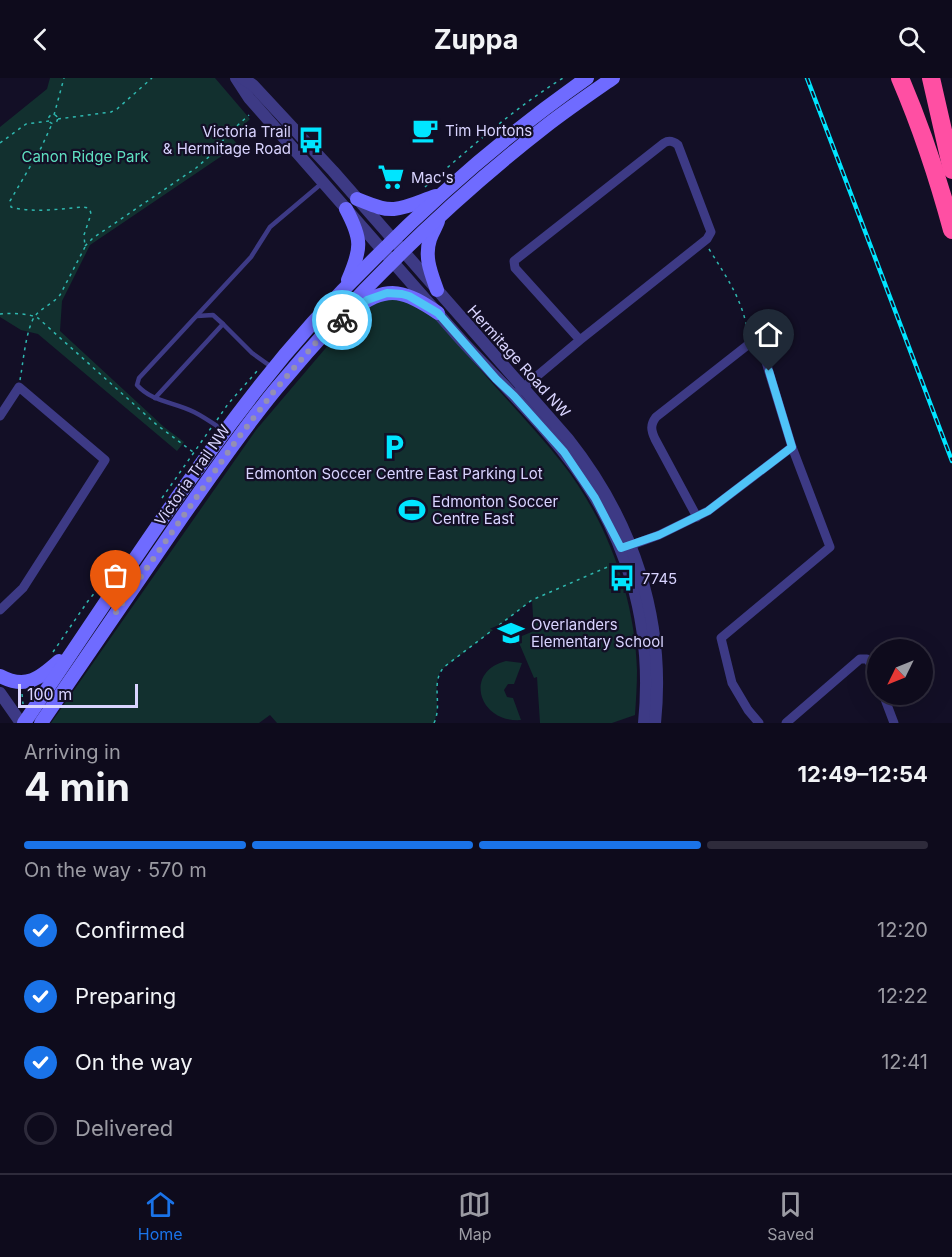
<!DOCTYPE html>
<html lang="en">
<head>
<meta charset="utf-8">
<style>
	body { margin:0; font-family:Inter,sans-serif; background:#1c1929; color:#f1f3f6; height:100vh; display:flex; flex-direction:column; font-size:22px; white-space:nowrap }
	* { box-sizing:border-box; margin:0 }
	p { font-size:20px; color:#9b9ba3 }
	.icon { flex:none; width:33px; height:33px; fill:none; stroke:currentColor; stroke-width:2; stroke-linecap:round; stroke-linejoin:round }
	.map { position:relative; height:645px; overflow:hidden }
	.side { display:flex; flex-direction:column; background:#0e0b1c; flex:1 }
	.side>* { flex:none }
	.needle { width:39px; rotate:227deg }
	.tools { position:absolute; left:867px; top:561px; display:grid; gap:12px }
	.tools a { display:grid; place-items:center; width:66px; height:66px; border-radius:50%; background:#0e0b1c; box-shadow:0 6px 24px #0002,0 0 0 2px #2e2b3b; font-size:30px }
	.scale { position:absolute; left:18px; bottom:15px; width:120px; box-sizing:border-box; padding-left:6px; border:3px solid #d9d4ff; border-top:0; font-size:16px; line-height:21px; white-space:nowrap; color:#d9d4ff; -webkit-text-stroke:4px #130f26; paint-order:stroke }
	.pin { position:absolute; display:grid; place-items:center; width:51px; height:51px; color:#fff; margin:-62px -26px; border-radius:50% 50% 50% 0; rotate:-45deg; box-shadow:0 0 6px #0007 }
	.pin .icon { rotate:45deg }
	.courier { position:absolute; display:grid; place-items:center; width:60px; height:60px; margin:-30px; border:4px solid #4fc3f7; border-radius:50%; background:#fff; color:#222; box-shadow:0 2px 8px #0007 }
	.head em { font-style:normal; font-weight:700 }
	.head div { display:flex; flex-direction:column-reverse }
	.head { display:flex; align-items:center; justify-content:space-between; height:102px; padding:0 24px }
	h1 { font-size:39px; font-weight:700; line-height:45px }
	.bar { display:grid; grid-template-columns:repeat(4,1fr); gap:9px 6px; align-content:center; height:72px; padding:0 24px }
	.bar i { height:8px; border-radius:4px; background:#2e2b3b }
	.bar .current { background:#1a73e8 }
	.bar p { grid-column:span 4 }
	ol { padding:0 24px; list-style:none }
	li { display:flex; align-items:center; gap:18px; height:66px }
	li p { margin-inline-start:auto }
	li .icon { padding:6px; border-radius:50%; background:#1a73e8; color:#fff; stroke-width:4 }
	li:last-child { color:#9b9ba3 }
	li i { width:33px; height:33px; border:3px solid #2e2b3b; border-radius:50% }
	header { display:flex; justify-content:space-between; align-items:center; height:78px; padding:0 24px; background:#0e0b1c; font-size:27px; font-weight:700 }
	.tab-bar { display:flex; justify-content:space-around; align-items:center; height:84px; border-top:2px solid #2e2b3b; background:#0e0b1c; font-size:16px; color:#9b9ba3 }
	.tab-bar a { display:grid; justify-items:center; gap:3px }
	.tab-bar .current { color:#1a73e8 }
	.map>svg:first-child { display:block }
	.green { fill:#12302f }
	.lines { fill:none; stroke-linecap:round; stroke-linejoin:round }
	.path { stroke:#2fb8b0; stroke-width:1.5; stroke-dasharray:3 4.5; stroke-linecap:butt }
	.service { stroke:#3d3a85; stroke-width:4.5 }
	.minor { stroke:#3d3a85; stroke-width:9 }
	.tertiary { stroke:#3d3a85; stroke-width:12 }
	.secondary { stroke:#6f6bff; stroke-width:14 }
	.motorway { stroke:#ff4fa3; stroke-width:18 }
	.rail-casing { stroke:#00e5ff; stroke-width:4.5 }
	.rail { stroke:#130f26; stroke-width:2; stroke-dasharray:7; stroke-linecap:butt }
	.done { stroke:#948fb3; stroke-width:6; stroke-dasharray:0 10.8 }
	.route { stroke:#4fc3f7; stroke-width:8 }
	.labels { text-anchor:middle; dominant-baseline:central; stroke-width:4.5; stroke-linejoin:round; paint-order:stroke }
	.poi-label { font-size:15px; fill:#d9d4ff; stroke:#130f26; text-anchor:start }
	.park-label { font-size:15px; fill:#5fe0c0; stroke:#130f26 }
	.street-label { font-size:15px; fill:#d9d4ff; stroke:#130f26 }
</style>
</head>
<body>
<header><svg class="icon" aria-label="back" viewBox="0 0 24 24"><path d="M15 5l-7 7 7 7"/></svg>Zuppa<svg class="icon" aria-label="search" viewBox="0 0 24 24"><circle cx="10" cy="10" r="6"/><path d="M15 15l6 6"/></svg></header>
<div class="map">
<svg width="952" height="645" viewBox="0 0 952 645">
	<rect width="100%" height="100%" fill="#130f26"/>
	<g class="green">
		<polygon points="50,0 215,0 250,41 231,59 238,67 90,167 62,223 60,253 164,349 184,364 177,373 38,256 21,252 0,239 0,49 47,11"/>
		<path d="M388 220C394 220 401 219 406 221 435 233 458 266 478 289 506 321 536 352 562 385 607 442 635 519 637 592 637 607 636 622 635 637L612 645H540L537 599 534 600 517 560 534 553 532 522 441 592C432 609 441 628 434 645H277L270 637 259 645H51L256 352 358 232Z"/>
		<path d="M506 583 522 585 514 606H508L504 612 507 619 513 620 521 642C479 645 463 594 506 583Z"/>
	</g>
	<g class="lines">
		<g class="path">
			<circle cx="53" cy="41" r="4.5"/>
			<polyline points="54,37 64,0"/>
			<polyline points="58,41 111,34 117,31 152,0"/>
			<polyline points="0,65 26,46 49,43"/>
			<path d="M425 109C469 71 513 31 563 0"/>
			<polyline points="85,168 93,160 196,90 211,77 230,54 249,37"/>
			<path d="M709 171C727 200 743 222 748 256"/>
			<path d="M0 236C12 235 27 235 38 240L157 347 193 374"/>
			<path d="M20 302C23 286 26 250 35 238 42 229 53 226 60 217L85 169 84 157 91 136 90 132 88 130 83 129C62 131 31 135 11 129L10 123 41 70 52 46"/>
			<polyline points="217,342 228,326 258,292"/>
			<polyline points="162,420 211,350"/>
			<polyline points="53,574 88,523 114,491"/>
			<polyline points="22,616 23,626"/>
			<path d="M434 645C443 626 430 605 444 589L532 522 612 487"/>
		</g>
		<g class="service">
			<polyline points="197,238 213,237 223,246"/>
			<polyline points="155,320 223,246 252,275 273,290"/>
			<path d="M223 352C214 346 204 339 194 334 174 324 152 324 137 307L139 300 251 179 270 149 321 106"/>
		</g>
		<g class="minor">
			<path d="M518 314 580 262 707 161 711 154 678 67C673 63 669 62 664 65L514 183 515 190 580 262"/>
			<polyline points="0,338 19,309 105,382 23,510 0,532"/>
			<path d="M697 439 655 361C651 352 650 347 656 339L749 266C756 266 759 269 763 274L792 369 830 469 721 560 732 605 748 632 759 645"/>
			<polyline points="626,469 659,457 708,433 792,369"/>
			<polyline points="883,616 894,645"/>
			<polyline points="786,645 860,581 867,581 872,588 878,601"/>
		</g>
		<g class="tertiary">
			<path d="M236 0 249 20 463 264C497 301 534 336 565 376 627 454 654 546 644 645"/>
			<path d="M242 0 253 7 333 93 568 361C633 443 666 541 655 645"/>
			<polyline points="0,615 21,645"/>
		</g>
		<g class="secondary">
			<path d="M357 121C368 125 381 132 394 131 408 130 423 122 436 118"/>
			<path d="M346 131C362 161 362 170 348 202"/>
			<path d="M437 212C431 195 424 179 430 161 432 155 436 149 438 143"/>
			<path d="M355 231C388 205 407 214 438 235"/>
			<path d="M0 598C26 612 40 600 59 583"/>
			<path d="M24 645C101 533 174 417 258 310 293 265 332 222 373 182 439 115 510 54 587 0"/>
			<path d="M41 645C88 576 135 507 182 439 213 395 243 351 276 311 357 214 447 125 546 48 568 31 590 16 613 0"/>
		</g>
		<g class="motorway">
			<path d="M900 0C921 49 938 100 952 152"/>
			<polyline points="931,0 952,92"/>
		</g>
		<g class="rail-casing">
			<polyline id="rail" points="807,0 952,383"/>
		</g>
		<use href="#rail" class="rail"/>
	</g>
	<g class="lines">
		<polyline class="done" points="116,534 236,363 275,312 319,261 342,242"/>
		<polyline class="route" points="342,242 367,222 387,215 402,216 409,218 438,235 496,301 514,318 564,374 595,420 621,470 659,457 708,433 792,369 769,293"/>
	</g>
	<defs>
		<g id="cafe-bare" transform="scale(2.07)"><path d="M-5.5-4.5H6V0H3Q3 3.5 0 3.5H-2.5Q-5.5 3.5-5.5 0ZM3-3.2v2h1.7v-2ZM-6 4.5H4V6H-6Z" fill="#00e5ff" stroke="#130f26" stroke-width="2.5" paint-order="stroke"/></g>
		<g id="bus-bare" transform="scale(2.07)"><path d="M-5-6H5V4H4V6H2V4H-2V6H-4V4H-5ZM-3.5-4V0h7V-4ZM-3.5 1.2v1.5H-2V1.2ZM2 1.2v1.5H3.5V1.2Z" fill="#00e5ff" stroke="#130f26" stroke-width="2.5" paint-order="stroke"/></g>
		<g id="supermarket-bare" transform="scale(2.07)"><path d="M-6-5.5h2.5l.6 2H6L4.5 2H-2.5L-4.4-4H-6ZM-1.5 3.2a1.3 1.3 0 1 0 .1 0ZM3 3.2a1.3 1.3 0 1 0 .1 0Z" fill="#00e5ff" stroke="#130f26" stroke-width="2.5" paint-order="stroke"/></g>
		<g id="parking-bare" transform="scale(2.07)"><path d="M-3.5-5.5H1a3.5 3.5 0 0 1 0 7H-1V5.5H-3.5ZM-1-3.4V-.6H.8a1.4 1.4 0 0 0 0-2.8Z" fill="#00e5ff" stroke="#130f26" stroke-width="2.5" paint-order="stroke"/></g>
		<g id="stadium-bare" transform="scale(2.07)"><path d="M0-5a6.5 5 0 1 0 0 10a6.5 5 0 1 0 0-10ZM-3.5-1.8h7v3.6h-7Z" fill="#00e5ff" stroke="#130f26" stroke-width="2.5" paint-order="stroke"/></g>
		<g id="school-bare" transform="scale(2.07)"><path d="M0-5L7-2L0 1L-7-2ZM-4 1L0 2.5L4 1V4Q0 6-4 4Z" fill="#00e5ff" stroke="#130f26" stroke-width="2.5" paint-order="stroke"/></g>
	</defs>
	<g fill-rule="evenodd">
		<use href="#cafe-bare" x="425" y="52"/>
		<use href="#bus-bare" x="311" y="62"/>
		<use href="#supermarket-bare" x="391" y="99"/>
		<use href="#parking-bare" x="394" y="369"/>
		<use href="#stadium-bare" x="412" y="432"/>
		<use href="#bus-bare" x="622" y="500"/>
		<use href="#school-bare" x="511" y="555"/>
	</g>
	<g class="labels">
		<g class="poi-label">
			<text x="445" y="52">Tim Hortons</text>
			<text x="291" y="53" text-anchor="end">Victoria Trail<tspan x="291" dy="17">&amp; Hermitage Road</tspan></text>
			<text x="411" y="99">Mac's</text>
			<text x="394" y="395" text-anchor="middle">Edmonton Soccer Centre East Parking Lot</text>
			<text x="432" y="423">Edmonton Soccer<tspan x="432" dy="17">Centre East</tspan></text>
			<text x="642" y="500">7745</text>
			<text x="531" y="546">Overlanders<tspan x="531" dy="17">Elementary School</tspan></text>
		</g>
		<g class="park-label">
			<text x="85" y="78">Canon Ridge Park</text>
		</g>
		<g class="street-label">
			<text transform="translate(519 283) rotate(48)">Hermitage Road NW</text>
			<text transform="translate(192 397) rotate(-55)">Victoria Trail NW</text>
		</g>
	</g>
</svg>
<div class="tools">
<a><svg class="needle" viewBox="-14 -14 28 28"><path d="M0-13l5 13h-10z" fill="#e53935"/><path d="M0 13l5-13h-10z" fill="#9b9ba3"/></svg></a>
</div>
<div class="scale">100 m</div>
<div class="pin" style="left:116px;top:534px;background:#ea580c"><svg class="icon" aria-label="bag" viewBox="0 0 24 24"><path d="M5 8h14l-1 12H6zM9 8a3 3 0 0 1 6 0"/></svg></div>
<div class="pin" style="left:769px;top:293px;background:#1f2937"><svg class="icon" aria-label="home" viewBox="0 0 24 24"><path d="M3 11l9-7 9 7M6 9v11h12V9"/></svg></div>
<div class="courier" style="left:342px;top:242px"><svg class="icon" aria-label="bike" viewBox="0 0 24 24"><circle cx="6" cy="16" r="4"/><circle cx="18" cy="16" r="4"/><path d="M6 16l4-8h5l3 8M10 8l3 8H6M13 5h3"/></svg></div>
</div>
<section class="side">
<div class="head"><div><h1>4 min</h1><p>Arriving in</p></div><em>12:49–12:54</em></div>
<div class="bar"><i class="current"></i><i class="current"></i><i class="current"></i><i></i><p>On the way · 570 m</p></div>
<ol>
<li><svg class="icon" aria-label="check" viewBox="0 0 24 24"><path d="M5 12l5 5 9-10"/></svg>Confirmed<p>12:20</p></li>
<li><svg class="icon" aria-label="check" viewBox="0 0 24 24"><path d="M5 12l5 5 9-10"/></svg>Preparing<p>12:22</p></li>
<li><svg class="icon" aria-label="check" viewBox="0 0 24 24"><path d="M5 12l5 5 9-10"/></svg>On the way<p>12:41</p></li>
<li><i></i>Delivered</li>
</ol>
</section>
<nav class="tab-bar">
<a class="current"><svg class="icon" aria-label="home" viewBox="0 0 24 24"><path d="M3 11l9-7 9 7M6 9v11h12V9"/></svg>Home</a>
<a><svg class="icon" aria-label="map" viewBox="0 0 24 24"><path d="M3 6l6-2 6 2 6-2v14l-6 2-6-2-6 2zM9 4v14M15 6v14"/></svg>Map</a>
<a><svg class="icon" aria-label="saved" viewBox="0 0 24 24"><path d="M7 4h10v16l-5-4-5 4z"/></svg>Saved</a>
</nav>
</body>
</html>
